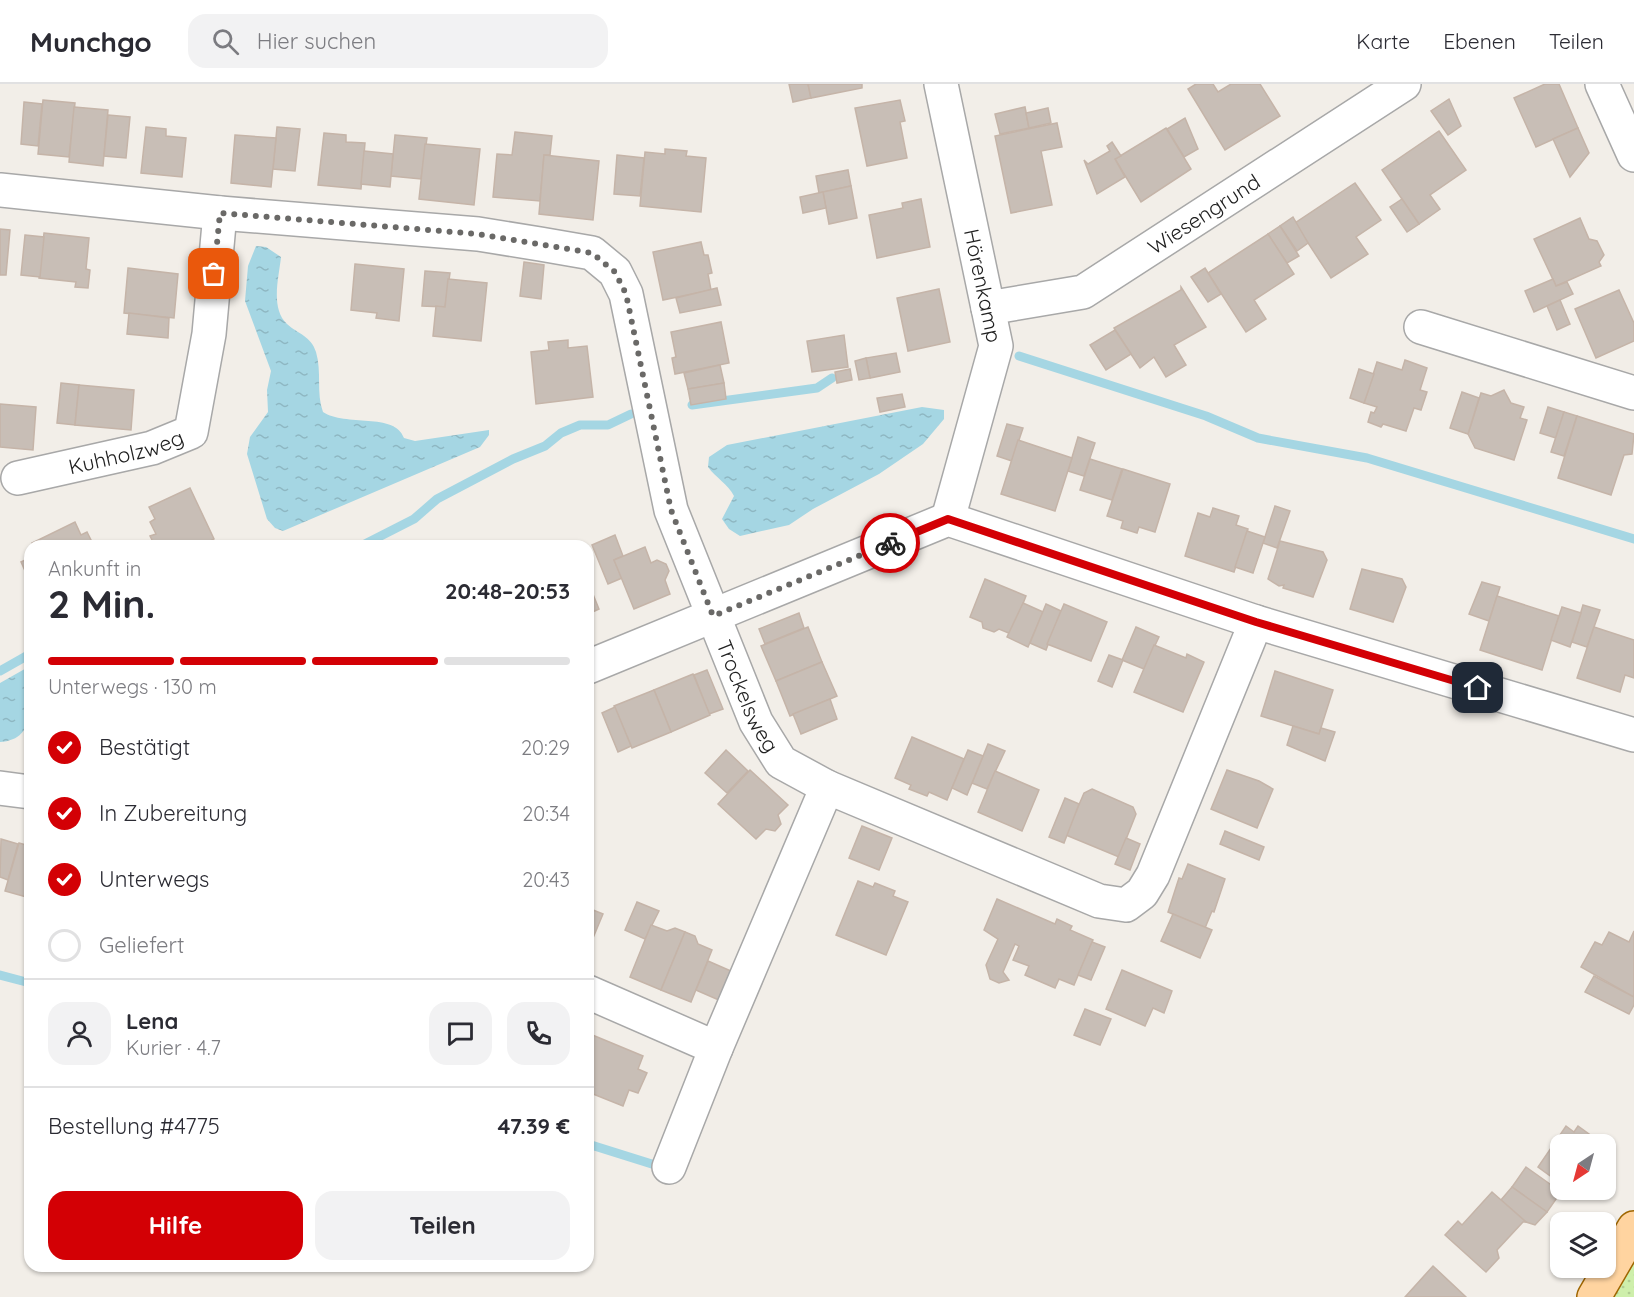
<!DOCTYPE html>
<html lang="de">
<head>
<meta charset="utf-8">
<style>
	body { margin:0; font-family:Quicksand,sans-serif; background:#f2f2f3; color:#2b2b33; height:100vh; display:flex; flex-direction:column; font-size:22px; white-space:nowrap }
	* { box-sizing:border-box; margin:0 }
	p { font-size:20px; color:#7c7c81 }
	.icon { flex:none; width:33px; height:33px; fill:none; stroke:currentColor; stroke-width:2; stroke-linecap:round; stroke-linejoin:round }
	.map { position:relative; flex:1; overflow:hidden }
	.sheet { position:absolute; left:24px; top:456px; width:570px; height:732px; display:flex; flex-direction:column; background:#fff; border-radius:18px; box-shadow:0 2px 4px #0004 }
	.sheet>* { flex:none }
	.needle { width:39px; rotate:216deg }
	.tools { position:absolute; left:1550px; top:1050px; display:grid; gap:12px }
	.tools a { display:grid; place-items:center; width:66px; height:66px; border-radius:12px; background:#fff; box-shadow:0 2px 4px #0004; font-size:30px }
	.pin { position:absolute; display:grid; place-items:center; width:51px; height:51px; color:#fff; margin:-26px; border-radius:12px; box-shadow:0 3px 9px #0006 }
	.courier { position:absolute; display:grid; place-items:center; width:60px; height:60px; margin:-30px; border:4px solid #d30005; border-radius:50%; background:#fff; color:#222; box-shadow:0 2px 8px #0007 }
	.head em { font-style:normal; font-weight:800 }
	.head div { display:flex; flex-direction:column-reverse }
	.head { display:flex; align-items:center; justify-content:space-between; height:102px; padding:0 24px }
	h1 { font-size:39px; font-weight:800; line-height:45px }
	.bar { display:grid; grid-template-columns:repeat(4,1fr); gap:9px 6px; align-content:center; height:72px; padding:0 24px }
	.bar i { height:8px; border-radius:4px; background:#e1e1e2 }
	.bar .active { background:#d30005 }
	.bar p { grid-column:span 4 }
	.line { display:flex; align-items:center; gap:15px; padding:0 24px; border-top:2px solid #e1e1e2 }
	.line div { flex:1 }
	.round { display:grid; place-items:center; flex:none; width:63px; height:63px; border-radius:18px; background:#f2f2f3 }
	ol { padding:0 24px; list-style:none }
	li { display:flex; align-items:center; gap:18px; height:66px }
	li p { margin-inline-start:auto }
	li .icon { padding:6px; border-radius:50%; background:#d30005; color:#fff; stroke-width:4 }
	li:last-child { color:#7c7c81 }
	li i { width:33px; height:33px; border:3px solid #e1e1e2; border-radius:50% }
	.action { display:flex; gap:12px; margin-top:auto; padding:12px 24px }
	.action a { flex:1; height:69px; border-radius:18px; background:#d30005; color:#fff; font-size:24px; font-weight:800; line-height:69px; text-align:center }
	.action a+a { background:#f2f2f3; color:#2b2b33 }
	header { display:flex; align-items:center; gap:36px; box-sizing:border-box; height:84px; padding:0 30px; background:#fff; border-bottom:2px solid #e1e1e2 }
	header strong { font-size:28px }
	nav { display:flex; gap:33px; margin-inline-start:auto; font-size:21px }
	.search { width:420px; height:54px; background:#f2f2f3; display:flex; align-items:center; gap:15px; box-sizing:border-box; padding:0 21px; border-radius:18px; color:#7c7c81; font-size:22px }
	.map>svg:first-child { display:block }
	.grass { fill:url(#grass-dots) }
	.water { fill:url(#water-ripples) }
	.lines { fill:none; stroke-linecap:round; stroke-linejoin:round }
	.stream { stroke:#a5d6e3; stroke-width:9 }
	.building { fill:#c8beb6; stroke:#c5b4a8; stroke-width:1.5 }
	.minor-casing { stroke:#a8a8a8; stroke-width:36 }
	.major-casing { stroke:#9f6600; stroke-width:36 }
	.minor { stroke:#fff; stroke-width:33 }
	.major { stroke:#ffd4a0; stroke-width:33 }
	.done { stroke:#6a6967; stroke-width:6; stroke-dasharray:0 10.8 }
	.route { stroke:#d30005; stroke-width:8 }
	.labels { text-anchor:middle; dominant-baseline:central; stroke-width:6; stroke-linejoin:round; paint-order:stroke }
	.street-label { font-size:21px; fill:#212121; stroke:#fff }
</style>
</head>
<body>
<header>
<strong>Munchgo</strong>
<div class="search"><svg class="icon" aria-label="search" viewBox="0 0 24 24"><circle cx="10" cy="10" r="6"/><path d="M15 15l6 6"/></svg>Hier suchen</div>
<nav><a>Karte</a><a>Ebenen</a><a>Teilen</a></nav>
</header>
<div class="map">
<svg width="1634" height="1213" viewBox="0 0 1634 1213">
	<defs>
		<pattern id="grass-dots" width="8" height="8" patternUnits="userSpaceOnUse" patternTransform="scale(1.5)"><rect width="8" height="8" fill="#ceefab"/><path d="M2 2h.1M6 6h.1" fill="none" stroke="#b1cd93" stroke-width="1.8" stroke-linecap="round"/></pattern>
		<pattern id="water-ripples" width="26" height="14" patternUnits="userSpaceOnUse" patternTransform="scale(1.5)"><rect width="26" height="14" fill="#a5d6e3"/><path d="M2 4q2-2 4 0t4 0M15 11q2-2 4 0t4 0" fill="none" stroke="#8eb7c2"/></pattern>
	</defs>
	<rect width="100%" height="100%" fill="#f2eee8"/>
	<polygon class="grass" points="1634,1174 1634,1213 1612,1213"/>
	<g class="water">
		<path d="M256 162 266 163 281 173C279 193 270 224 287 240 298 250 311 252 316 268 322 288 316 309 323 328 345 343 395 328 404 354L415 357 489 346V351L480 363 283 447 275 444 267 435 247 370 250 353 268 328 267 306 271 287 245 217 248 182Z"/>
		<path d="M922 323 944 326V335L923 360 879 390 813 425 789 441 740 452 729 445 722 435 734 412C728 400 716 394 708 383L709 373 727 361Z"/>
		<path d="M30 582C30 611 40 656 0 658V599Z"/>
	</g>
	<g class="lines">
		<g class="stream">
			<polyline points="1019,272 1206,332 1258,354 1367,374 1634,455"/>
			<polyline points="692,321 817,304 832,294"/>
			<polyline points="361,462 414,435 437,415 513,375 545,362 561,349 580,341 608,341 631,330"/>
			<polyline points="0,587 30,570"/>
			<polyline points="0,891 30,899"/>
			<polyline points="588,1060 655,1081"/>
		</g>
	</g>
	<g class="building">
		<polygon points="789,0 808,0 811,14 793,18"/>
		<polygon points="808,0 862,0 862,4 811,14"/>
		<polygon points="1196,0 1213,0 1218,8 1231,0 1260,0 1280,32 1225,66 1188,5"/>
		<polygon points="1545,0 1559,0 1578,44 1536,63 1514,14"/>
		<polygon points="1449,15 1461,42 1448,51 1431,27"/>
		<polygon points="43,16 75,19 69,73 38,70"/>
		<polygon points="900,16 905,37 900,38 907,74 867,82 855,24"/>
		<polygon points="24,18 42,20 38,62 21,60"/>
		<polygon points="74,23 108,26 103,82 69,78"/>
		<polygon points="1025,23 1029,44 1000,50 995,30"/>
		<polygon points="1048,24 1051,39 1029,44 1026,29"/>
		<polygon points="108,31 130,33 126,74 104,72"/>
		<polygon points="1185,34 1198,65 1184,73 1167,45"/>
		<polygon points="1057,39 1062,63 1041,67 1052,121 1011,129 995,52"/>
		<polygon points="146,43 166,45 166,52 186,54 182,93 141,89"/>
		<polygon points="277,43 300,45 295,87 273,85"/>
		<polygon points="1166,44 1191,85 1141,118 1115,75"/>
		<polygon points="1578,44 1589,69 1570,93 1553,55"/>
		<polygon points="1439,47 1466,86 1430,111 1440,125 1419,140 1382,86"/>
		<polygon points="515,48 552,52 550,71 544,71 540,117 493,113 497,70 512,71"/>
		<polygon points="324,49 346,51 346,58 365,59 361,105 318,101"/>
		<polygon points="235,51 276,54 271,103 231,99"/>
		<polygon points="395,51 427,54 421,95 391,92"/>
		<polygon points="1112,58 1121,72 1115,75 1125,93 1097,110 1084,76 1088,80 1110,67 1107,62"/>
		<polygon points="425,60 480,65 474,121 419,115"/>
		<polygon points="665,65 687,67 686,72 706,74 701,128 640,122 645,68 665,70"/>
		<polygon points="364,67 393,70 390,103 361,100"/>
		<polygon points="544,71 599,77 593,136 539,130"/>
		<polygon points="617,71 644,74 640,112 614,110"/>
		<polygon points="848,86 851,102 819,109 816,92"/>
		<polygon points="1355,99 1381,136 1356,153 1368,170 1331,194 1295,139"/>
		<polygon points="851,102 857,134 829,140 823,108"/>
		<polygon points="823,108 826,124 803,129 800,113"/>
		<polygon points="921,115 930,163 877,174 869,131 903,124 902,119"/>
		<polygon points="1402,115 1419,140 1407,148 1390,123"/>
		<polygon points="1293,133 1308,159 1297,167 1280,142"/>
		<polygon points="1580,134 1589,155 1597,157 1604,171 1599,178 1601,182 1556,202 1534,155"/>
		<polygon points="1280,142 1299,172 1287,179 1268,150"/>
		<polygon points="0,145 10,146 6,191 0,191"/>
		<polygon points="44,149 89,154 86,185 90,186 88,204 75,203 76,198 39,194"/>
		<polygon points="1268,150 1294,190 1254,216 1266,235 1246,248 1208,189"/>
		<polygon points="25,151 44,153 40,193 21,191"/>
		<polygon points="701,158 704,171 708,171 712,189 708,190 711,206 663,216 653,168"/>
		<polygon points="524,178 544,181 541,215 520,212"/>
		<polygon points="355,180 404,185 399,237 376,234 377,229 351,226"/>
		<polygon points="128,184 178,190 174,234 124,229"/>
		<polygon points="1205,184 1221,210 1208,218 1191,193"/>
		<polygon points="425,187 450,189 445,223 422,222"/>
		<polygon points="448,195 487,199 481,257 433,252 436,222 445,223"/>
		<polygon points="1553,195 1556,202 1567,198 1573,210 1534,228 1525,207"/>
		<polygon points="1181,203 1206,243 1174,261 1186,281 1166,293 1154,273 1140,284 1114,244 1181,206"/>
		<polygon points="717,204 721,221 680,229 676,214"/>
		<polygon points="939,205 950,258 908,267 897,214"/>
		<polygon points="1619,206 1634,239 1634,257 1596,274 1575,225"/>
		<polygon points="1560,216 1570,240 1557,246 1547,222"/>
		<polygon points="129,229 169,234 168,254 127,250"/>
		<polygon points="721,238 729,279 675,290 672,274 676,273 671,248"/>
		<polygon points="1115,246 1131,270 1106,286 1090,261"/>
		<polygon points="844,251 848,283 812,288 807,257"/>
		<polygon points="568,256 568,264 587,262 593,313 536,320 531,268 549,266 548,258"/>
		<polygon points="896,269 900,288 870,294 866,274"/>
		<polygon points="866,274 870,294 859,296 855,277"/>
		<polygon points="1405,276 1427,284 1420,306 1427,308 1421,326 1414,324 1406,347 1383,340 1381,343 1368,338 1371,328 1374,329 1377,323 1364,319 1377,278 1402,286"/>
		<polygon points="720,281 724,299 688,305 684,289"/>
		<polygon points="850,285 852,296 837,299 835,288"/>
		<polygon points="1359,285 1374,290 1364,319 1350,314"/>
		<polygon points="61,299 79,301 75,341 57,339"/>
		<polygon points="724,299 726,315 691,321 688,305"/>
		<polygon points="79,301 134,306 131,346 75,341"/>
		<polygon points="1504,306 1511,319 1524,323 1520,334 1527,336 1514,376 1475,364 1468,350 1481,309 1491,312"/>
		<polygon points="1462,308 1479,314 1468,350 1450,344"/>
		<polygon points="902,310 905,323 880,328 877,314"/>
		<polygon points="0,320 36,323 33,366 0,363"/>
		<polygon points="1548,323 1564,328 1556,354 1540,349"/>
		<polygon points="1564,328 1577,332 1564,372 1551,368"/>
		<polygon points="1577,332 1634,350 1632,370 1624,371 1611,411 1558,394"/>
		<polygon points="1007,340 1023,344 1012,377 997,372"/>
		<polygon points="1078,353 1095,359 1084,392 1068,387"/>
		<polygon points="1018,356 1072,374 1055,427 1001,410"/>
		<polygon points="1090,375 1122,385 1112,416 1080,406"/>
		<polygon points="1123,385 1170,400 1155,448 1139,443 1137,449 1121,444 1123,437 1107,432"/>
		<polygon points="190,404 214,455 200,462 155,462 150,452 156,450 150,438 155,435 149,423"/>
		<polygon points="1275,422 1290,427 1277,464 1263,459"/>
		<polygon points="1213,424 1239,432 1236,441 1248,445 1234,488 1185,472 1198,429 1210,433"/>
		<polygon points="75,438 81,451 87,448 94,462 34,462 32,459"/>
		<polygon points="1247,447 1265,453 1253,489 1235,483"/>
		<polygon points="615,451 623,472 614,476 622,494 608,500 592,461"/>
		<polygon points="1280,457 1323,468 1327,476 1313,513 1283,504 1284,501 1279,502 1268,495"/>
		<polygon points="645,463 651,479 657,476 666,480 669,487 665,496 670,510 634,525 614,476"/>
		<polygon points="30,474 30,498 21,478"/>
		<polygon points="1362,485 1402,495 1406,503 1393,538 1350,525"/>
		<polygon points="985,495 1026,512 1011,550 999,545 994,548 983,544 982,538 970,533"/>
		<polygon points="588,498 599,525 588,530"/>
		<polygon points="1482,498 1500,503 1489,537 1469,530"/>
		<polygon points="1497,512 1559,532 1542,586 1480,566"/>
		<polygon points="1023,519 1043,528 1028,563 1007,553"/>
		<polygon points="1046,520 1061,527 1046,566 1030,559"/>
		<polygon points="1064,520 1107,538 1091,577 1047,560"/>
		<polygon points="1583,521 1600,526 1587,563 1572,558"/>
		<polygon points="1562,523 1581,529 1570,563 1551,556"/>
		<polygon points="799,529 804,544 765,560 759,545"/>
		<polygon points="808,543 822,578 776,597 761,562"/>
		<polygon points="1136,543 1159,553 1144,585 1122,576"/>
		<polygon points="1594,543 1634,556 1634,594 1625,591 1620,608 1577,594"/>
		<polygon points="1154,561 1186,574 1187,570 1204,578 1183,628 1134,608"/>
		<polygon points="1109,571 1123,576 1112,603 1098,597"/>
		<polygon points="822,578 837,612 790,632 776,597"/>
		<polygon points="707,586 723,625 709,630 694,591"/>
		<polygon points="1275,587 1333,606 1319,650 1261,632"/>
		<polygon points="693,590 710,631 671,648 654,606"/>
		<polygon points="654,606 671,648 632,664 614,622"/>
		<polygon points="830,615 837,635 801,650 793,630"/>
		<polygon points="615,623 631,662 618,668 602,629"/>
		<polygon points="1293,642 1319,650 1321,644 1335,648 1325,677 1287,661"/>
		<polygon points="912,653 964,675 947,716 929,708 927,712 909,705 911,701 895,694"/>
		<polygon points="988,660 1005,667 987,705 972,699"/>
		<polygon points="726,666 748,687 727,709 705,689"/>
		<polygon points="968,666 983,672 967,711 952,704"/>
		<polygon points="750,686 788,721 778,731 781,740 775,747 766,745 756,755 718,720"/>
		<polygon points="1227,686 1259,697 1273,705 1257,744 1211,725"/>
		<polygon points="995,687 1039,706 1022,747 978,728"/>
		<polygon points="1092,705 1133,723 1136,730 1119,773 1066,751 1084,709"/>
		<polygon points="1065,714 1079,720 1064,759 1049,753"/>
		<polygon points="862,742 892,754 879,786 849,774"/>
		<polygon points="1225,747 1264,763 1259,776 1220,760"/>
		<polygon points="1126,754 1140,760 1130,786 1115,780"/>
		<polygon points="1,755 18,760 8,796 0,793"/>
		<polygon points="19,759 30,762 30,814 5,807"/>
		<polygon points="1188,780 1225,795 1214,828 1212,827 1205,844 1168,828 1179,794 1182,795"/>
		<polygon points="858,797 873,803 875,799 895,807 893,812 908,818 886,871 836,851"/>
		<polygon points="997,815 1055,840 1057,835 1072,842 1070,846 1093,856 1074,901 1059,895 1055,904 1025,891 1029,882 1013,876 1019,862 1015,860 1003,888 1009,896 999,899 990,895 986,881 998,855 984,846"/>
		<polygon points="637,818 659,827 645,855 625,846"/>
		<polygon points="588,824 603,830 588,866"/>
		<polygon points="1173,830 1212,846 1200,874 1161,857"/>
		<polygon points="651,841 667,847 675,844 685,848 661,906 630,893"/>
		<polygon points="1634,847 1634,913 1581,883 1595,858 1602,861 1609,848 1629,858"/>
		<polygon points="685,848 695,852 698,860 712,866 691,918 661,906"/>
		<polygon points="1092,858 1105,863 1091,896 1078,891"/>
		<polygon points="708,877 733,888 721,917 696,906"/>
		<polygon points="1122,886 1172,907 1164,929 1153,924 1145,942 1106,925"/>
		<polygon points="1594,892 1634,913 1634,921 1629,930 1585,908"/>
		<polygon points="1085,925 1111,935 1100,961 1074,951"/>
		<polygon points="590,950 643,972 638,985 647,989 638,1009 629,1006 623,1022 588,1008"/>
		<polygon points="1566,1042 1574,1048 1578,1042 1593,1053 1589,1058 1592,1060 1560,1060 1560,1099 1538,1083"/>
		<polygon points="1526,1083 1561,1108 1547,1128 1512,1103"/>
		<polygon points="1512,1103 1547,1128 1535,1141 1526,1138 1501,1116"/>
		<polygon points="1492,1108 1526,1138 1523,1138 1497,1166 1499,1174 1486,1188 1445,1151 1458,1137 1462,1141"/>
		<polygon points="1433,1182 1466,1213 1405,1213"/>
	</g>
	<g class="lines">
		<g class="minor-casing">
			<g id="minor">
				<path id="s1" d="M941 0 996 262 948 435"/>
				<polyline points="1602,0 1634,71"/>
				<path id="s2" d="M0 106 220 129 478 150 540 160 592 169 615 188 626 210 671 426 756 638 781 678 827 703 1099 817 1126 821 1142 809 1153 791 1256 538"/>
				<path id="s3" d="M988 224 1083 208 1404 0"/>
				<polyline points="1421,243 1634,309"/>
				<path id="s4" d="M18 394 152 364 191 348 209 250 220 129"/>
				<polyline points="588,583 948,435 1256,538 1634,651"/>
				<polyline points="0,704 30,708"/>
				<polyline points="588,908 716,964"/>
				<polyline points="669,1083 716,964 827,703"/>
			</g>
		</g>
		<g class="major-casing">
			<polyline id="major" points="1594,1213 1634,1144"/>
		</g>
		<use href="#minor" class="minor"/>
		<use href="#major" class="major"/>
	</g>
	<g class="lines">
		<polyline class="done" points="214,190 220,129 478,150 592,169 615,188 626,210 671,426 713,532 890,459"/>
		<polyline class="route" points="890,459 948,435 1256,538 1478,604"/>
	</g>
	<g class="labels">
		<g class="street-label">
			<text stroke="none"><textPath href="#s3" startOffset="240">Wiesengrund</textPath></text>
			<text stroke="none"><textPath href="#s1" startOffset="206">Hörenkamp</textPath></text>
			<text stroke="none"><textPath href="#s4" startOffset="111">Kuhholzweg</textPath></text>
			<text stroke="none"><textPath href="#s2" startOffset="1072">Trockelsweg</textPath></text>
		</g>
	</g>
</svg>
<div class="tools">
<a><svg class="needle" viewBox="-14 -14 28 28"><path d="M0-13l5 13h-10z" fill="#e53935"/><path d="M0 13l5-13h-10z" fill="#7c7c81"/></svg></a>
<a><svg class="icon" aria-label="layers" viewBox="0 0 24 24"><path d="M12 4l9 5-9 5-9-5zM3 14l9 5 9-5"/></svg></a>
</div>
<div class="pin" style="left:214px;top:190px;background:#ea580c"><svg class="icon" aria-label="bag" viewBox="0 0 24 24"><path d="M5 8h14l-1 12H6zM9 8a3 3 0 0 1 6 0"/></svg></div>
<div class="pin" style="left:1478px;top:604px;background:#1f2937"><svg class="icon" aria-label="home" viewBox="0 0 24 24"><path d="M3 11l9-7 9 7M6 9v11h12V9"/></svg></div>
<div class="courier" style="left:890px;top:459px"><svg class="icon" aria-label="bike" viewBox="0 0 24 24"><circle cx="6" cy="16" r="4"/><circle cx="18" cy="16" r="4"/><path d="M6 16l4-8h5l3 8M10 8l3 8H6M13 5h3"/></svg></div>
<section class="sheet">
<div class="head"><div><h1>2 Min.</h1><p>Ankunft in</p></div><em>20:48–20:53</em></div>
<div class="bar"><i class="active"></i><i class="active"></i><i class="active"></i><i></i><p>Unterwegs · 130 m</p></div>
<ol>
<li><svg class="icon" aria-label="check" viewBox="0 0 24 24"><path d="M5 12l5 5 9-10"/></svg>Bestätigt<p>20:29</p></li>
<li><svg class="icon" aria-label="check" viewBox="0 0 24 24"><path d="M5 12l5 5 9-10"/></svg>In Zubereitung<p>20:34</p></li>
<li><svg class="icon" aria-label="check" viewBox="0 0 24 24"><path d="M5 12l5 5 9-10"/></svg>Unterwegs<p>20:43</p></li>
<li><i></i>Geliefert</li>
</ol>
<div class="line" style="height:108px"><a class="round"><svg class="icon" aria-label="person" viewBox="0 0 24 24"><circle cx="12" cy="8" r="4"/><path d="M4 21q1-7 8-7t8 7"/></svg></a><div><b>Lena</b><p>Kurier · 4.7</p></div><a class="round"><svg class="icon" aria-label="chat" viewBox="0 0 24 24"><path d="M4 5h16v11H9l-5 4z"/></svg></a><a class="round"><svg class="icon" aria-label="phone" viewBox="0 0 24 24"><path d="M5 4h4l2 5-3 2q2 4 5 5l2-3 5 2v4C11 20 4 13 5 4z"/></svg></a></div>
<div class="line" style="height:78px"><div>Bestellung #4775</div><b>47.39 €</b></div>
<div class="action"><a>Hilfe</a><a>Teilen</a></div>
</section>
</div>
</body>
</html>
